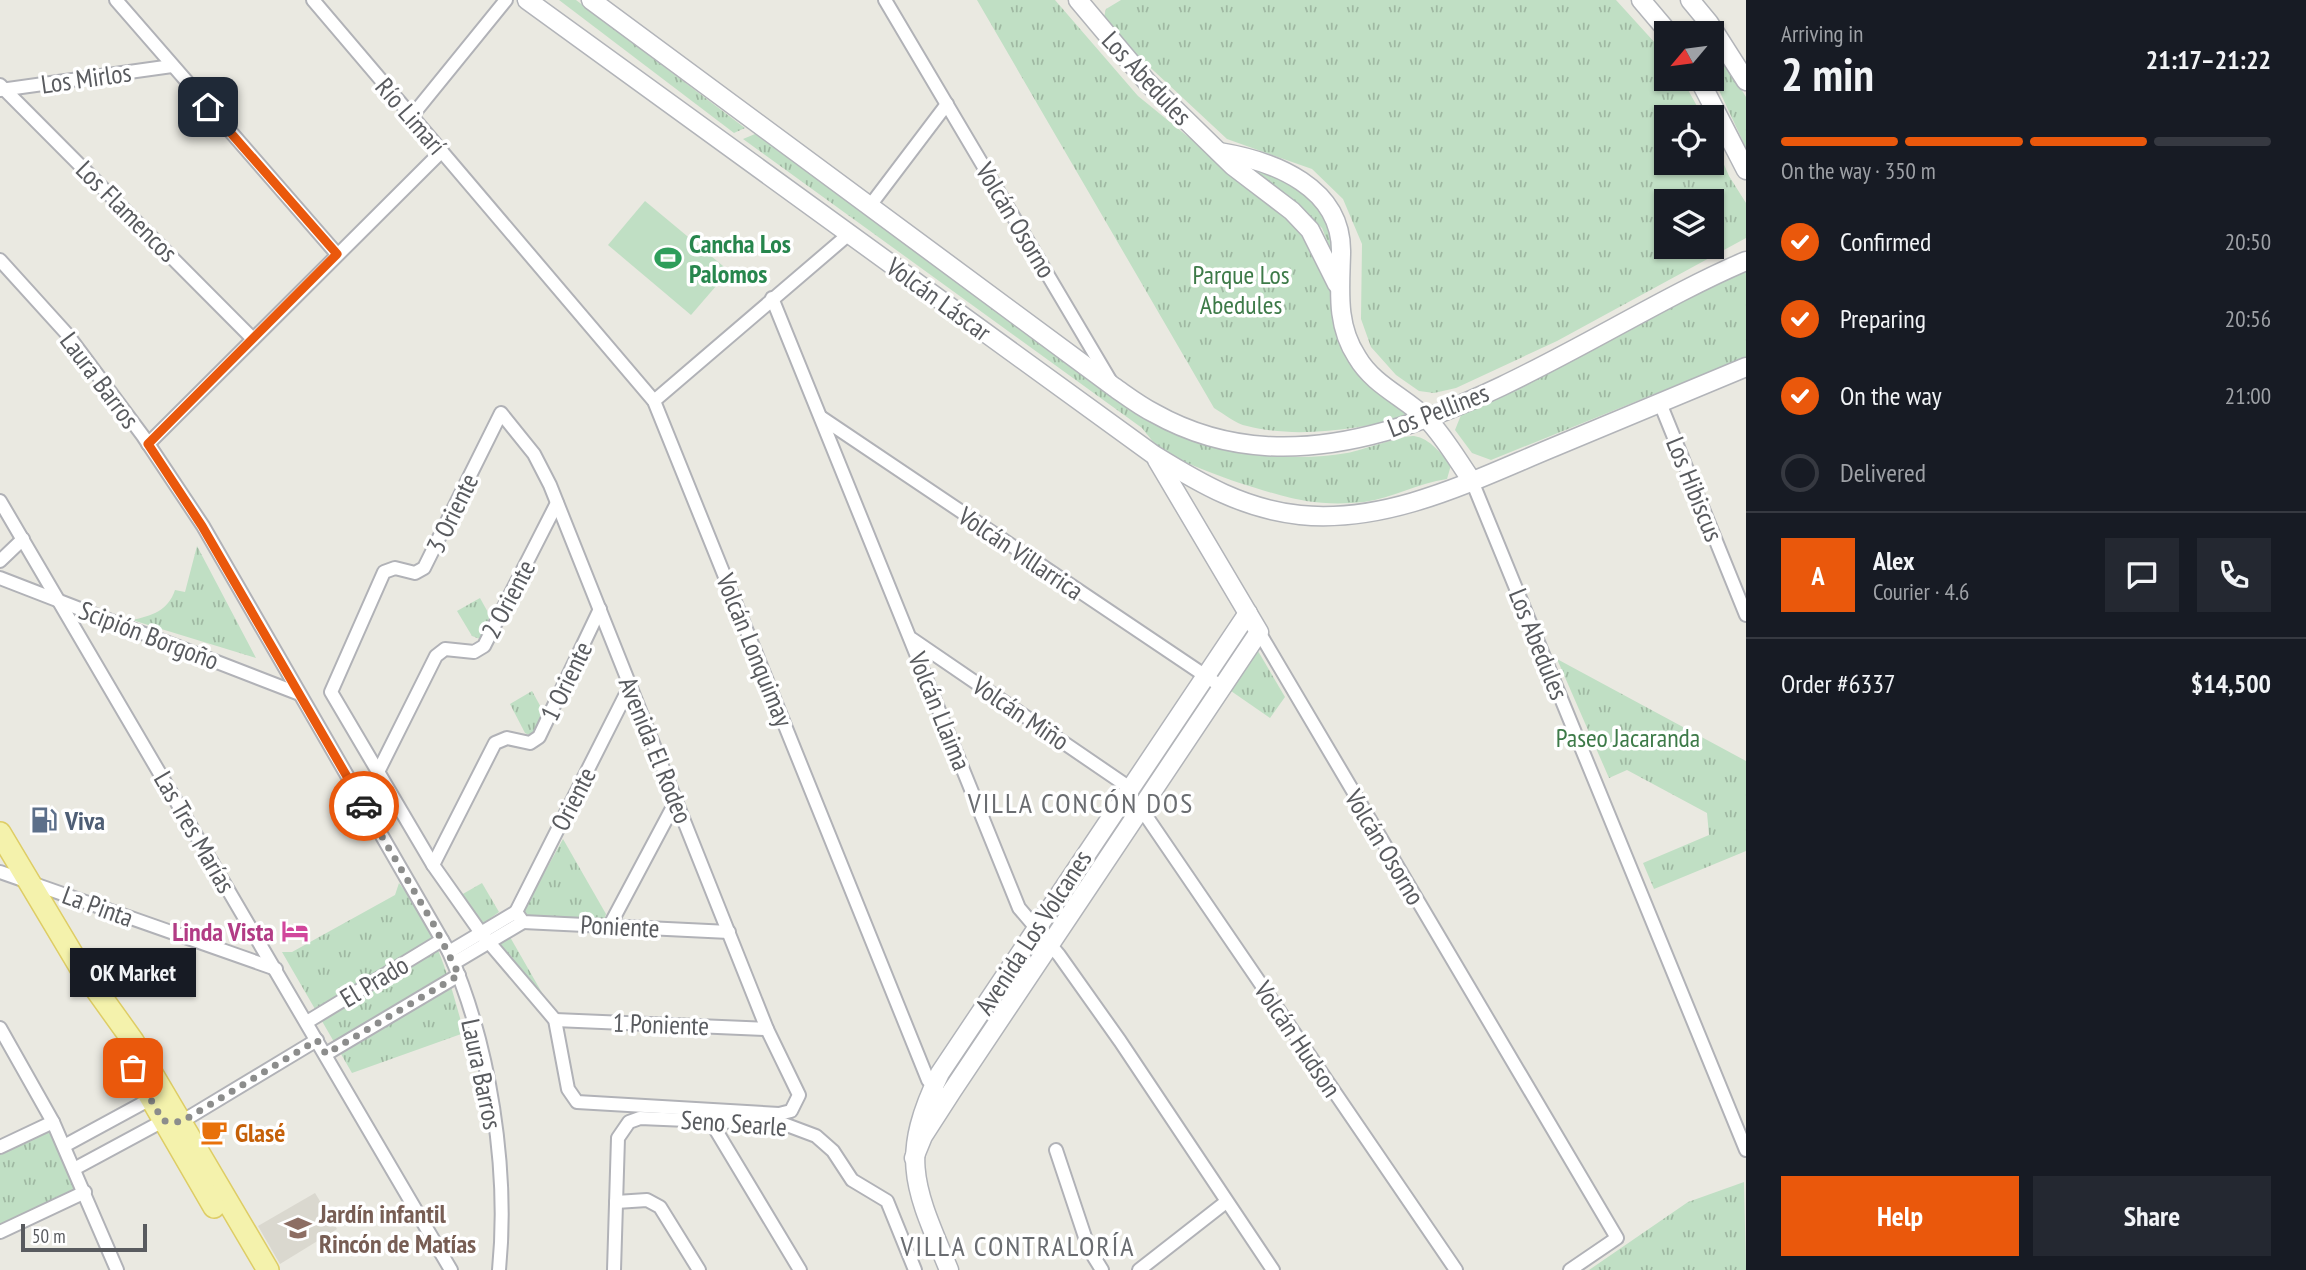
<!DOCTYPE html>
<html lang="en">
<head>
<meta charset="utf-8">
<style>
	body { margin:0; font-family:"PT Sans Narrow",sans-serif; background:#242831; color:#f1f3f6; height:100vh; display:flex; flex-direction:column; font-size:26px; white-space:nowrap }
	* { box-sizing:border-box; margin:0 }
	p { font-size:23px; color:#9ea1a6 }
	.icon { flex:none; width:38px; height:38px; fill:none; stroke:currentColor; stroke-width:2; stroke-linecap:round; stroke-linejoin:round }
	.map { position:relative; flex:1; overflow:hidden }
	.details { display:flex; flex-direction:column; background:#171b24; width:560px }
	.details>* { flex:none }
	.needle { width:46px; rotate:241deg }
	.controls { position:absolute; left:1654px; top:21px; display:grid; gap:14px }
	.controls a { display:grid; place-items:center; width:70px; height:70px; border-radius:0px; background:#171b24; box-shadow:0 2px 5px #0004; font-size:35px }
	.scale { position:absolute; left:21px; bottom:18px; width:126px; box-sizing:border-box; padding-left:7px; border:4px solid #595b5f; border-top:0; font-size:19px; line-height:24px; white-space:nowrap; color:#595b5f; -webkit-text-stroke:5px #fff; paint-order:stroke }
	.pin { position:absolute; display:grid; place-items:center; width:60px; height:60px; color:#fff; margin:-30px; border-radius:14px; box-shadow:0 4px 10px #0006 }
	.courier { position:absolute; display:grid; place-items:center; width:70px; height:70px; margin:-35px; border:5px solid #ea580c; border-radius:50%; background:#fff; color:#222; box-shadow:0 2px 9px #0007 }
	.bubble { position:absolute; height:49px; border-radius:0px; background:#171b24; box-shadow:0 2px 5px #0004; font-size:23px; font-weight:600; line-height:49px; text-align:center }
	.overview em { font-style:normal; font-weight:600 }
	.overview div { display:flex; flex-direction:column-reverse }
	.overview { display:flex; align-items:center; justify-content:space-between; height:119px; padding:0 35px }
	h1 { font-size:46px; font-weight:600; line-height:52px }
	.bar { display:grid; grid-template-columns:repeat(4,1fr); gap:10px 7px; align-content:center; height:84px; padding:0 35px }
	.bar i { height:9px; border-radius:5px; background:#363941 }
	.bar .on { background:#ea580c }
	.bar p { grid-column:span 4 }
	.line { display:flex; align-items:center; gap:18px; padding:0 35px; border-top:2px solid #363941 }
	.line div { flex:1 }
	.round { display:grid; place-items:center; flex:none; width:74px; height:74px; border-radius:0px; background:#242831 }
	ol { padding:0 35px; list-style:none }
	li { display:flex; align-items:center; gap:21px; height:77px }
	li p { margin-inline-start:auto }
	li .icon { padding:7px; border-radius:50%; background:#ea580c; color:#fff; stroke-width:4 }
	li:last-child { color:#9ea1a6 }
	li i { width:38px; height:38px; border:4px solid #363941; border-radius:50% }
	.primary-button { display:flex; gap:14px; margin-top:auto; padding:14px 35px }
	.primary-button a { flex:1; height:80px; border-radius:0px; background:#ea580c; color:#fff; font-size:28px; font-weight:600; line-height:80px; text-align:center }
	.primary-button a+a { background:#242831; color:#f1f3f6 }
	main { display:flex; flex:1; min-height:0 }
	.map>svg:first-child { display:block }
	.education { fill:#dad8cf }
	.grass { fill:url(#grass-tufts); fill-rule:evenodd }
	.garden { fill:#c0dfc4 }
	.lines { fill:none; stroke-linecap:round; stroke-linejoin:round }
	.street-casing { stroke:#b1b2b7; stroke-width:16 }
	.secondary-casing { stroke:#b2b4b9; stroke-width:21 }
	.primary-casing { stroke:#decd65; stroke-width:24 }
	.street { stroke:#fff; stroke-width:12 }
	.secondary { stroke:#fff; stroke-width:18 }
	.primary { stroke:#f4f2ac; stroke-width:21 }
	.done { stroke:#8c8d8c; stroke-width:7; stroke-dasharray:0 12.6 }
	.route { stroke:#ea580c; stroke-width:9 }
	.labels { text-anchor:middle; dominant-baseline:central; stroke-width:7; stroke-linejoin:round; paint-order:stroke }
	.street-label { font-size:26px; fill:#595b5f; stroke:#fff }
	.leisure-label { font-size:26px; font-weight:bold; fill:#27864d; stroke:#fff; text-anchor:start }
	.park-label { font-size:26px; fill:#3d7a48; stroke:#fff }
	.service-label { font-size:26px; font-weight:bold; fill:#4e5e75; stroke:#fff; text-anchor:start }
	.hotel-label { font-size:26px; font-weight:bold; fill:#b23c85; stroke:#fff; text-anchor:end }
	.food-label { font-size:26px; font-weight:bold; fill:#c56008; stroke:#fff; text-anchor:start }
	.education-label { font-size:26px; font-weight:bold; fill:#785e54; stroke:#fff; text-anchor:start }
	.neighbourhood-label { font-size:28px; letter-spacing:2px; fill:#6a6d71; stroke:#fff }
</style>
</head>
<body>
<main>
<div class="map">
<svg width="1746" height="1270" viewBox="0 0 1746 1270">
	<defs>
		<pattern id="grass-tufts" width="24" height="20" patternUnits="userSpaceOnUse" patternTransform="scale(1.75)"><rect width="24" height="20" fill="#c0dfc4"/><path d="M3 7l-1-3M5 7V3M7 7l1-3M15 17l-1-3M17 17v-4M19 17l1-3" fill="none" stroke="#9fb8a2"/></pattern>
	</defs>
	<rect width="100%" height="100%" fill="#eae9e1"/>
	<polygon class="education" points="315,1193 337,1229 280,1264 258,1226"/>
	<g class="grass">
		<polygon points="559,0 576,0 745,128 734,133"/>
		<path d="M977 0H1055L1138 96 1298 226 1332 287 1335 321 1414 417C1360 427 1302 440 1247 426 1236 424 1224 414 1214 408Z"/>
		<path d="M1121 0H1616L1666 55V79H1682L1703 117H1666V163H1712V137L1729 176 1746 203V238L1557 341 1456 388 1434 393 1419 391 1396 375 1371 347 1361 319 1362 244 1343 199 1312 169 1227 139 1125 44 1104 17 1106 9ZM1666 201H1712V247H1666Z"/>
		<polygon points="1714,45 1746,97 1746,148 1712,75 1712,46"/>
		<path d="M755 134 1143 417C1205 449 1278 465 1347 453 1362 450 1404 435 1414 436 1431 439 1440 453 1451 465L1447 479C1418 483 1393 498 1364 502 1345 504 1325 504 1306 501 1274 496 1185 467 1160 448 1153 443 1148 435 1142 428L743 139Z"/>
		<path d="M1240 163C1286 179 1333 198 1333 256L1322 228 1281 191Z"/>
		<polygon points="1746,271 1746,357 1491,460 1472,453 1455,430 1463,410 1564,365 1720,280"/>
		<path d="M197 546 256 658 132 620C151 616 168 611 175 590L185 592Z"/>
		<polygon points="480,598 490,616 480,639 472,636 457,611"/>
		<polygon points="1258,651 1285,697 1270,718 1231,691"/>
		<polygon points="1557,659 1746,761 1746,851 1654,889 1643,863 1709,835 1707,813 1627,770 1609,778"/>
		<polygon points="532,691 543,711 536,732 531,736 525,733 510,704"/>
		<polygon points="563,839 606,914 604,920 525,916 523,911"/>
		<path d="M399 883C436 930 449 976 464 1033L352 1073 282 952H292L395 895Z"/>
		<polygon points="482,883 499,912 481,925 461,895"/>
		<polygon points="510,937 549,1005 498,944"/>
		<polygon points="51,1131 78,1188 0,1224 0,1155"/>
		<polygon points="1744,1182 1746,1270 1589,1270 1688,1202"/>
	</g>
	<polygon class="garden" points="645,201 729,271 691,315 608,245"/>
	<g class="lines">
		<g class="street-casing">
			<g id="street">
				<polyline points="116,0 337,254"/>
				<polyline points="313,0 654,401 928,1080 938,1091"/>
				<polyline points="885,0 1110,380"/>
				<polyline points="0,85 253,339"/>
				<polyline points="0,90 172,66"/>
				<polyline points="411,117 506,0"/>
				<polyline points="869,207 947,104"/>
				<path d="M0 260 67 334 143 436 203 526 449 952C490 1045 509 1169 499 1270"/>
				<polyline points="772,298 1019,908 1059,955 1120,1041 1273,1270"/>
				<polyline points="654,401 849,234"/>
				<polyline points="1660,403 1746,615"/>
				<polygon points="501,413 534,454 550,485 767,1029 799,1095 791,1111 779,1114 577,1102 568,1089 555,1020 481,933 433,865 331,692 384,572 395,568 415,573 424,568"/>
				<polyline points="822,418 1222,687"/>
				<polyline points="148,444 442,151"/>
				<polyline points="1472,481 1746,1150"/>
				<polyline points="0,501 451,1270"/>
				<polyline points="0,561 23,539"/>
				<polyline points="0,578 297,693"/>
				<polyline points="1259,632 1617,1238 1570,1270"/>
				<polyline points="912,639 1130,788"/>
				<polyline points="378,772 436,656 445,649 474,652 484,646 557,503"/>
				<polyline points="1140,807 1456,1270"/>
				<polyline points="433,865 495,743 507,738 530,743 539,737 600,609"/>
				<polyline points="0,872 276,969"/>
				<polyline points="516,912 630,686"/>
				<polyline points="516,912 523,922 729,932"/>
				<polyline points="610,925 676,801"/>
				<polyline points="449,952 516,912"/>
				<polyline points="454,963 523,922"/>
				<polyline points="555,1020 767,1029"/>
				<polyline points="307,1022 442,940"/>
				<polyline points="0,1028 53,1122 117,1270"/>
				<polyline points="326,1054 459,975"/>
				<polyline points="711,1122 800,1270"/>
				<polyline points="64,1146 156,1096"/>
				<polyline points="0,1147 53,1122"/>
				<polyline points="1056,1150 1089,1249 1102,1270"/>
				<polyline points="74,1169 163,1121 181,1122 317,1040"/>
				<polyline points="616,1202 647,1200 660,1207 699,1270"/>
				<polyline points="0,1232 85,1192"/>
				<polyline points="614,1270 618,1138 629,1122 640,1118 784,1124 816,1136 833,1151 852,1180 887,1201 915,1270"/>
				<polyline points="1139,1270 1226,1202"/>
			</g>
		</g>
		<g class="secondary-casing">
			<g id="secondary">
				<path d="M527 0 1154 455C1201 484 1244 509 1300 515 1389 524 1474 480 1554 447 1618 420 1682 394 1746 367"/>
				<path d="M591 0 1114 387C1127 396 1140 406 1154 413 1349 523 1573 334 1746 261"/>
				<polyline points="1078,0 1147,82 1233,166 1292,211 1310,230 1337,284"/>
				<polyline points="1641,0 1669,33"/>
				<polyline points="1690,0 1709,23 1746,81"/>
				<polyline points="1699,79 1746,170"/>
				<path d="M1219 152C1274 161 1343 187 1341 254 1340 291 1336 325 1357 357 1374 386 1405 397 1428 420 1445 438 1458 461 1472 481"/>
				<polyline points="914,1158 923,1136 952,1091 1259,632 1157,460"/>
				<path d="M949 1270C915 1188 898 1159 940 1073L1248 613"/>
			</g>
		</g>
		<g class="primary-casing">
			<g id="primary">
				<polyline points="0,833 80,967 133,1041 268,1270"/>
				<polyline points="130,1062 214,1207"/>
			</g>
		</g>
		<use href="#street" class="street"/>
		<use href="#secondary" class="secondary"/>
		<use href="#primary" class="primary"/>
	</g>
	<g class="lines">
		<polyline class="done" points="133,1068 163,1121 181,1122 317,1040 326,1054 459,975 434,925 364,806"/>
		<polyline class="route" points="208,107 337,254 148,444 202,526 364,806"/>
	</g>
	<defs>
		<g id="stadium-bare" transform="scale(2.1)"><path d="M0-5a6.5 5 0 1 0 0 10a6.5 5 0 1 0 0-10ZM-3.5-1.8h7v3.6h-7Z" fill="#2e9e5b" stroke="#fff" stroke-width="2.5" paint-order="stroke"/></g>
		<g id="fuel-bare" transform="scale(2.1)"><path d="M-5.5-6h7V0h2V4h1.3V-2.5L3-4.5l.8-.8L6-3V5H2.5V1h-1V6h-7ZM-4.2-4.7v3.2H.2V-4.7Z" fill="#5c6f8a" stroke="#fff" stroke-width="2.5" paint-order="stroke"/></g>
		<g id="hotel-bare" transform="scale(2.1)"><path d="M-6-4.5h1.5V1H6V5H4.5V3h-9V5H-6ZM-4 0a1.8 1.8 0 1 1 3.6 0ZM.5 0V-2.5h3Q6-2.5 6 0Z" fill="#d1479c" stroke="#fff" stroke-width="2.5" paint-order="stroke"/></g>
		<g id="cafe-bare" transform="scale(2.1)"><path d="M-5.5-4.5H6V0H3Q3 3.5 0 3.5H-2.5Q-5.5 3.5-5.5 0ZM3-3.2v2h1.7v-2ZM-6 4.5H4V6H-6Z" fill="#e8710a" stroke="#fff" stroke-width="2.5" paint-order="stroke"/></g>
		<g id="school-bare" transform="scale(2.1)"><path d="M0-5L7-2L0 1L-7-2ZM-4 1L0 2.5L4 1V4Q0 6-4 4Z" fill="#8d6e63" stroke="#fff" stroke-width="2.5" paint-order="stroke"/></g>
	</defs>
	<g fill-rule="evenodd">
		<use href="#stadium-bare" x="668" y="258"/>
		<use href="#fuel-bare" x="44" y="820"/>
		<use href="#hotel-bare" x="295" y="931"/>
		<use href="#cafe-bare" x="214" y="1132"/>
		<use href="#school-bare" x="298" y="1228"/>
	</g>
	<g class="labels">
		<g class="street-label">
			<text transform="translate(86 78) rotate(-8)">Los Mirlos</text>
			<text transform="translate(1147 78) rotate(47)">Los Abedules</text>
			<text transform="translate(411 116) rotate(49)">Río Limarí</text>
			<text transform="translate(127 211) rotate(45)">Los Flamencos</text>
			<text transform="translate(1016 220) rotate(59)">Volcán Osorno</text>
			<text transform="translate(939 299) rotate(36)">Volcán Láscar</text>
			<text transform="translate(100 380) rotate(53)">Laura Barros</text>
			<text transform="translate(1438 410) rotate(-21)">Los Pellines</text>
			<text transform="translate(1695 489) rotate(68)">Los Hibiscus</text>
			<text transform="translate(452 513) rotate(-64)">3 Oriente</text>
			<text transform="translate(1021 553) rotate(34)">Volcán Villarrica</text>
			<text transform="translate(508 599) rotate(-62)">2 Oriente</text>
			<text transform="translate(149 635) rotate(21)">Scipión Borgoño</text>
			<text transform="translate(1539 644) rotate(68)">Los Abedules</text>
			<text transform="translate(755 650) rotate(68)">Volcán Lonquimay</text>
			<text transform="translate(566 681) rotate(-64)">1 Oriente</text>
			<text transform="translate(940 711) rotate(68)">Volcán Llaima</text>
			<text transform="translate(1021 713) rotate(34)">Volcán Miño</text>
			<text transform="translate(656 750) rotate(68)">Avenida El Rodeo</text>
			<text transform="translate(573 799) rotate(-63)">Oriente</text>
			<text transform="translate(195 832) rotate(60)">Las Tres Marías</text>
			<text transform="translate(1385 847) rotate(59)">Volcán Osorno</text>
			<text transform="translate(98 906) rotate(20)">La Pinta</text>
			<text transform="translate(620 926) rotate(3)">Poniente</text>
			<text transform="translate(1033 932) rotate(-57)">Avenida Los Volcanes</text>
			<text transform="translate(374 981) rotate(-31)">El Prado</text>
			<text transform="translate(661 1024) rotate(2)">1 Poniente</text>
			<text transform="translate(1298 1039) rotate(56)">Volcán Hudson</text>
			<text transform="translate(482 1074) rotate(78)">Laura Barros</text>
			<text transform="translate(734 1123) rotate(4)">Seno Searle</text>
		</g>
		<g class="leisure-label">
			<text x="689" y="243">Cancha Los<tspan x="689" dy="30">Palomos</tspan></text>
		</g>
		<g class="park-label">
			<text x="1241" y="274">Parque Los<tspan x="1241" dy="30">Abedules</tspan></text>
			<text x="1628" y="737">Paseo Jacaranda</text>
		</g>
		<g class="service-label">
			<text x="65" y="820">Viva</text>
		</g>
		<g class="hotel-label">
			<text x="274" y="931">Linda Vista</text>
		</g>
		<g class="food-label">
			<text x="235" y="1132">Glasé</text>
		</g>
		<g class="education-label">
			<text x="319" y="1213">Jardín infantil<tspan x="319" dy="30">Rincón de Matías</tspan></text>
		</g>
		<g class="neighbourhood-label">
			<text x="1081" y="802">VILLA CONCÓN DOS</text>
			<text x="1018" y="1245">VILLA CONTRALORÍA</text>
		</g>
	</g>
</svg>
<div class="controls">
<a><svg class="needle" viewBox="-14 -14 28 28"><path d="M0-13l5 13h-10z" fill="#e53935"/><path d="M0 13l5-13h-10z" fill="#9ea1a6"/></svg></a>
<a><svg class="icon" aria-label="locate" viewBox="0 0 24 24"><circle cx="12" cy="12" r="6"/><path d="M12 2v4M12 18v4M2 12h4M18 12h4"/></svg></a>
<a><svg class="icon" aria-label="layers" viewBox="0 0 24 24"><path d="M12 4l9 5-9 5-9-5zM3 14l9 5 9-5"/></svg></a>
</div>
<div class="scale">50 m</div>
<div class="pin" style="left:133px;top:1068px;background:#ea580c"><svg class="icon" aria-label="bag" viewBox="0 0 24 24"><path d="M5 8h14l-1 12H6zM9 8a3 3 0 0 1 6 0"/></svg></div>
<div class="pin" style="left:208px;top:107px;background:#1f2937"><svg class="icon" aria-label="home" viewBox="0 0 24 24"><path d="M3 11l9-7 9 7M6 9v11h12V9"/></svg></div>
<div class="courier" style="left:364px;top:806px"><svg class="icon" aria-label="car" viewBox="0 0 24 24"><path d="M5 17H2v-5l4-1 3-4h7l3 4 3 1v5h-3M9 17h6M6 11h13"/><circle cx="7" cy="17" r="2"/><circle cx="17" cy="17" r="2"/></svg></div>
<div class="bubble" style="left:70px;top:948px;width:126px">OK Market</div>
</div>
<section class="details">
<div class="overview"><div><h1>2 min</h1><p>Arriving in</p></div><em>21:17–21:22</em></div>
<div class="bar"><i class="on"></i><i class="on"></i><i class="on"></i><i></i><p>On the way · 350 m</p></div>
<ol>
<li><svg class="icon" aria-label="check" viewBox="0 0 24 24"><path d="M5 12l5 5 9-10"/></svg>Confirmed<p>20:50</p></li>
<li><svg class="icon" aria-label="check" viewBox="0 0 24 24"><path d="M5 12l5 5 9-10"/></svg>Preparing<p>20:56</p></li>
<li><svg class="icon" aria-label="check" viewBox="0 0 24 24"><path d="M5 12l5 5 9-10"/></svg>On the way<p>21:00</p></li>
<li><i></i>Delivered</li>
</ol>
<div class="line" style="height:126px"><b class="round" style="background:#ea580c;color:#fff">A</b><div><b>Alex</b><p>Courier · 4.6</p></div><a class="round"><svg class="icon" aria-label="chat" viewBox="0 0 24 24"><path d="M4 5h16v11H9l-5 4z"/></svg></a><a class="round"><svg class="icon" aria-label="phone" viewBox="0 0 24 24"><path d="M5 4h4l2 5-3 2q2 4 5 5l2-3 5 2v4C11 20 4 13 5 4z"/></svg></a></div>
<div class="line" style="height:91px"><div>Order #6337</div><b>$14,500</b></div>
<div class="primary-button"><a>Help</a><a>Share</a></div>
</section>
</main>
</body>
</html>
